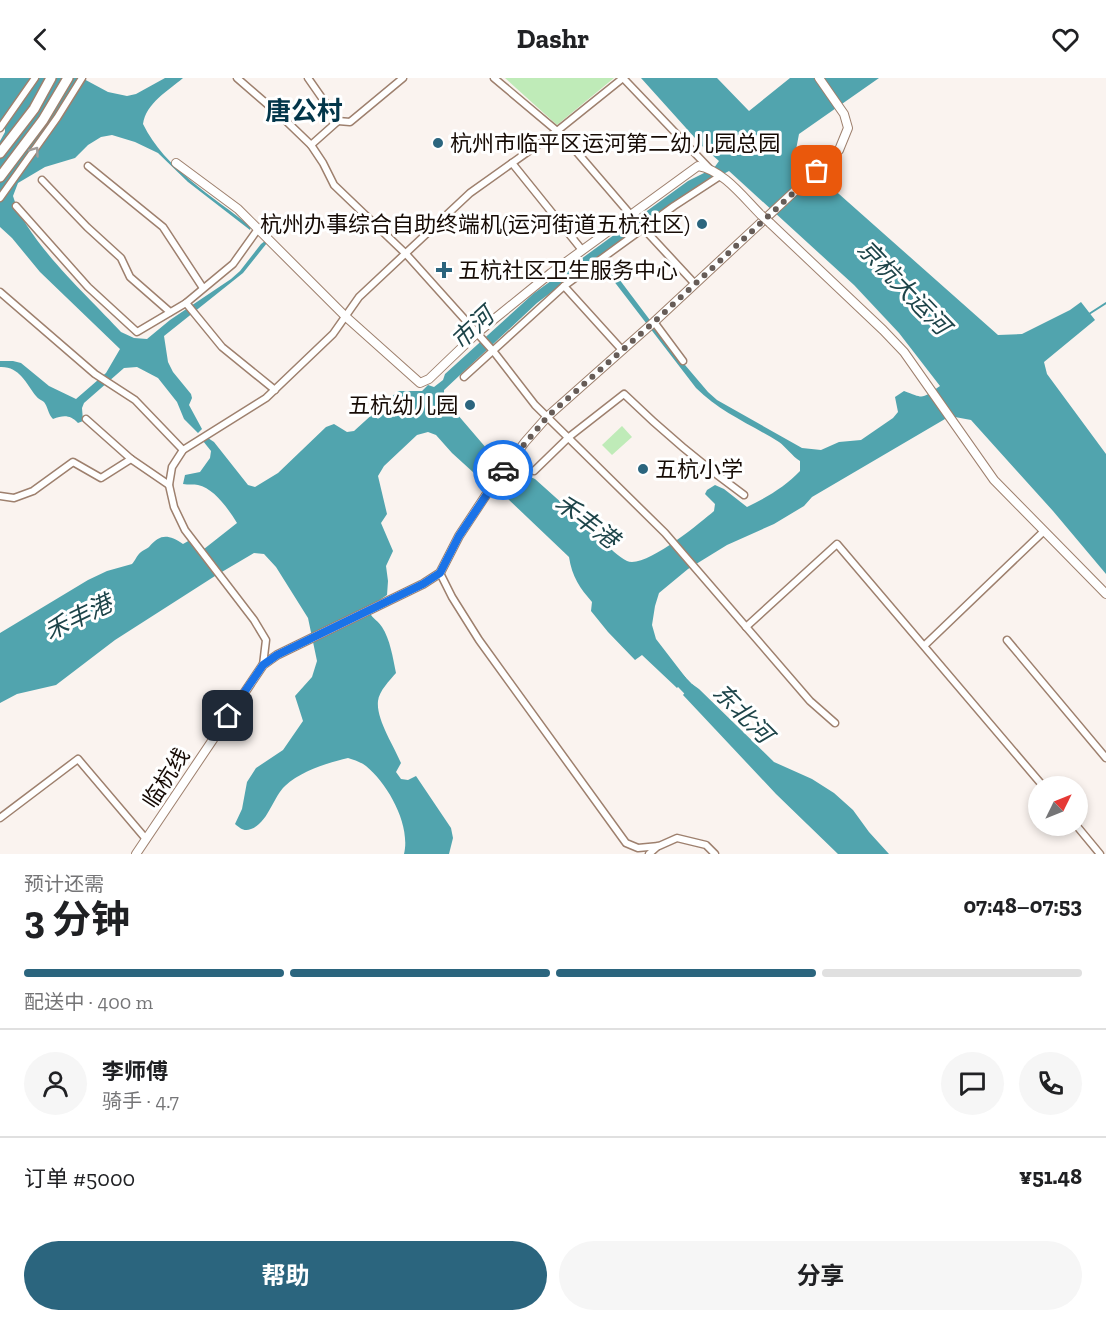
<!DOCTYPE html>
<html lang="zh">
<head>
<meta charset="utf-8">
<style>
	body { margin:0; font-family:"Zilla Slab","Noto Sans SC",serif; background:#f6f6f6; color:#202124; height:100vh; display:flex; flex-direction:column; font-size:22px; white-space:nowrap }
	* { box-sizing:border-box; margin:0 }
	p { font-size:20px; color:#757577 }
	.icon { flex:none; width:33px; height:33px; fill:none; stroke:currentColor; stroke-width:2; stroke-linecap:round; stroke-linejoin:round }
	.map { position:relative; height:776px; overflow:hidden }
	.panel { display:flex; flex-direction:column; background:#fff; flex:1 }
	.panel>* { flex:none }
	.needle { width:39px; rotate:47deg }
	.tools { position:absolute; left:1028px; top:698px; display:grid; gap:12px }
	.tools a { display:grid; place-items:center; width:60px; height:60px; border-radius:50%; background:#fff; box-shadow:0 3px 9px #0003; font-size:30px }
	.pin { position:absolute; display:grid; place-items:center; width:51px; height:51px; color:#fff; margin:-26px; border-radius:12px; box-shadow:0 3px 9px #0006 }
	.courier { position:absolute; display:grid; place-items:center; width:60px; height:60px; margin:-30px; border:4px solid #1a73e8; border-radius:50%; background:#fff; color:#222; box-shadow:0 2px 8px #0007 }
	.summary em { font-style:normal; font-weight:700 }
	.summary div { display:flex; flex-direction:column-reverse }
	.summary { display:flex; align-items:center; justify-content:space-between; height:102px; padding:0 24px }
	h1 { font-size:39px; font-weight:700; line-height:45px }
	.bar { display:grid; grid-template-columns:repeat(4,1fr); gap:9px 6px; align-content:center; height:72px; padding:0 24px }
	.bar i { height:8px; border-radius:4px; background:#e0e0e0 }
	.bar .current { background:#2b657e }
	.bar p { grid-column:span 4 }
	.line { display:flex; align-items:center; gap:15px; padding:0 24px; border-top:2px solid #e0e0e0 }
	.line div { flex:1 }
	.round { display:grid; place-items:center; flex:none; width:63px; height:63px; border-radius:32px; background:#f6f6f6 }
	.primary-button { display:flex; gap:12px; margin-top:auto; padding:12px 24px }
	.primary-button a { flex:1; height:69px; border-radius:36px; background:#2b657e; color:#fff; font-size:24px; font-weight:700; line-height:69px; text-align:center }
	.primary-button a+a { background:#f6f6f6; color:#202124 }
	header { display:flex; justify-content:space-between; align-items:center; height:78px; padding:0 24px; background:#fff; font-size:27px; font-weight:700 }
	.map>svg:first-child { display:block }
	.green { fill:#bfebb8 }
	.water { fill:#51a4ae; fill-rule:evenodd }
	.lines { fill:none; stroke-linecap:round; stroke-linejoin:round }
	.stream { stroke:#51a4ae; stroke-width:2 }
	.river { stroke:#51a4ae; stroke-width:12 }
	.minor-casing { stroke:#9e806e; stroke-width:9 }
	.tertiary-casing { stroke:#9e806e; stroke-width:10 }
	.primary-casing { stroke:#9e806e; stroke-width:12 }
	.minor { stroke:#fff; stroke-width:6 }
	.tertiary { stroke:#fff; stroke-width:8 }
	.primary { stroke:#fff; stroke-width:9 }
	.tertiary-bridge-casing { stroke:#9e806e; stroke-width:10; stroke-linecap:butt }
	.tertiary-bridge { stroke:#fff; stroke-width:8 }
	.oneway { stroke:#a29d9b }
	.done { stroke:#665c57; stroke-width:6; stroke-dasharray:0 10.8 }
	.route { stroke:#1a73e8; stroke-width:8 }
	.poi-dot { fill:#2b657e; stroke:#fff; stroke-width:2 }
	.labels { text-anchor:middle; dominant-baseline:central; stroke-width:6; stroke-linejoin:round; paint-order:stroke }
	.poi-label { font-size:22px; fill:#160b05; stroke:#fff; text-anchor:start }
	.street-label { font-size:22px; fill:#160b05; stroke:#fff }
	.water-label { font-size:24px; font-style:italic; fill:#1d4449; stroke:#fff }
	.quarter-label { font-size:26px; font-weight:bold; fill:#03364a; stroke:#fff }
</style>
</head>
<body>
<header><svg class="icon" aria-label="back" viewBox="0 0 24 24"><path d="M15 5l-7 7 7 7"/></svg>Dashr<svg class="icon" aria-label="heart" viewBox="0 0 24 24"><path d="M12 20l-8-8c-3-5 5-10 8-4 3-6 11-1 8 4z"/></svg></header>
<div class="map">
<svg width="1106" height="776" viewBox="0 0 1106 776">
	<rect width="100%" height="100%" fill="#faf3ef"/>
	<g class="green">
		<polygon points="505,0 614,0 557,47"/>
		<polygon points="622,348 632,359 612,377 602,367"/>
	</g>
	<g class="water">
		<path d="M0 0H82L108 14 127 18 136 16 165 0H183C168 13 146 25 143 46 165 91 213 118 251 149L250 152 188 104 158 75 135 64 112 57 101 59 88 67 75 80 45 89 18 105 13 118C25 162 89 219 121 254L134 260 147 261 170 242 231 201 240 193 261 166 265 163 267 165 243 195 164 258 168 284 173 294 191 316 192 320 189 327 202 351 198 355 184 341 177 324 158 300 137 289 124 290 84 325 82 330 83 343 78 345C70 337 64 337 53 341 48 336 48 329 44 324 42 322 38 321 36 318 26 305 19 288 0 289V283H13L21 285 49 308 76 321 106 295 120 271 40 194 12 160 0 149V63L5 54V47L0 44Z"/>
		<path d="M641 0H717L749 33 790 0H879L799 56 795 77 998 257 1022 256 1070 232 1081 224 1095 242 1044 284 1047 296 1106 376V496L1053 433 971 342 955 339 945 341 812 419 804 428 774 446 727 467 688 491 659 515 655 528 652 547 656 561 686 600 677 610 642 577 635 582 608 554 591 533 592 524C580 510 572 499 569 479L507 420 496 415 452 375 436 357 428 354 417 357 384 388 378 398 387 436 381 445 393 473 386 488 388 503 387 517 368 530C371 541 376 540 382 549 390 561 393 580 396 595 390 602 379 613 378 623 376 641 394 668 401 685L396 694 401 701 408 702 416 698 451 750 453 760 449 776H404C411 747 388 706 366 688 361 684 354 682 348 680 327 685 301 693 285 708 273 719 268 745 251 751 244 754 240 750 235 746L242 731 247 704 256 690 283 672 303 643 295 618 312 599 317 583 308 540 276 489 264 476 254 475 215 498 115 562 56 607 17 616 0 625V555L88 502 107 493 132 486C135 483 137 477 141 474 143 472 147 471 149 469 160 456 168 456 183 466L190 462 196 471H204L237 445C229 432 214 410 198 407 194 406 188 407 183 406L185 397 200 394 210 380 211 373 203 363 208 360 214 364 248 407 255 409 278 395 326 349 334 346 347 354 354 353 398 313H422L428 307 434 309 443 302 445 296 533 216 688 103 714 90 719 83 704 70ZM729 93 854 207 899 255 940 308C921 321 925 321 904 313L895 319 898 334 893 340 861 362 839 364 821 372 802 370 717 322 708 314 674 274 607 185 603 189 696 310C720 334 750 346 779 364 786 369 792 378 800 383V393C786 408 766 420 747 429L724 411 715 407 707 412 705 416 715 426 714 433C700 445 645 491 627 483 619 479 608 469 603 462L535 401 499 385 451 329 444 319V312L537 225 642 146 701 108Z"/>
		<polygon points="692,606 699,611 774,684 812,701 834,715 853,732 869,754 889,776 838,776 776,716 683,617"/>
	</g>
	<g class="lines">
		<polyline class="stream" points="1089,236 1106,225"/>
		<polyline class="river" points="672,594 699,622"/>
		<g class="minor-casing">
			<g id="minor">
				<polyline points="237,0 282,39 311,67"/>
				<polyline points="308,0 338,43 350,44 403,0"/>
				<polyline points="494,0 563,58 630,136"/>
				<polyline points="623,0 709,90"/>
				<polyline points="338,43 311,67 323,85 334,107 406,176 494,274 535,327 665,455 810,623 835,645"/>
				<polyline points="0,50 35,0"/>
				<polyline points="512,85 582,172"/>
				<polyline points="88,88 163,149 203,210"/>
				<polyline points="42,102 87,149 121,180 130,199 170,234"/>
				<polyline points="0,120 57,40 82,0"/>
				<polyline points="16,128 88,209 137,254 186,225 233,186 258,151"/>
				<polyline points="644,151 695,206"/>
				<polyline points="564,208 622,272"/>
				<polyline points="0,214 95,296 135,322 183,372"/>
				<polyline points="186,225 222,269 275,312"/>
				<polyline points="654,244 683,283"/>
				<polyline points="464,299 564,208 674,128 720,98"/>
				<polyline points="86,341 131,381 169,407"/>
				<path d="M534 393 569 359 624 316C662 353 701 386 744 417"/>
				<polyline points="0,418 14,420 33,413 73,384 101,400 131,381"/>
				<polyline points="440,495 452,519 479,562 626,765 638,770 659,768 677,760 706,767 715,776"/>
				<polyline points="746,549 837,466 1043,708"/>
				<polyline points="1007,562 1106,680"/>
				<polyline points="925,567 1043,454"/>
				<polyline points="263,587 266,562 254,542 185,452 174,429 169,407 172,389 183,372 266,320 333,256 359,219 470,115 557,53 623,0"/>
				<polyline points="0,740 78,681 146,761"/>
				<polyline points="1076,747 1100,776"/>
				<polyline points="649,776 658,768"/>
			</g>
		</g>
		<g class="tertiary-casing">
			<g id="tertiary">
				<path d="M176 85 238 131 345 238 420 305 429 301 477 255 551 195 698 88C723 92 743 119 761 137"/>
				<polyline points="770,145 883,252 904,274 994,402 1106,516"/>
				<polyline points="136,776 263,587 277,577 423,506 440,495 459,458 490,411 525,364 548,338 654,244 839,72 848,50 844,36 819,0"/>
			</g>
		</g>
		<g class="primary-casing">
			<g id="primary">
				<polyline points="0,75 34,31 51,0"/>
				<polyline points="0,99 43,42 68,0"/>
			</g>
		</g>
		<use href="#minor" class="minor"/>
		<use href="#tertiary" class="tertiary"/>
		<use href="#primary" class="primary"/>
		<g class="tertiary-bridge-casing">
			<polyline id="tertiary-bridge" points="761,137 770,145"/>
		</g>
		<use href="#tertiary-bridge" class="tertiary-bridge"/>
	</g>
	<defs><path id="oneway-chevron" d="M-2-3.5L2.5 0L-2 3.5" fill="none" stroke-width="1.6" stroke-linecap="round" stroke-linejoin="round" transform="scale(1.5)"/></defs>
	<use class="oneway" href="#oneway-chevron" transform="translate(35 73) rotate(-55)"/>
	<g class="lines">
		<polyline class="done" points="503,392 548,338 654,244 817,93"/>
		<polyline class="route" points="228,638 263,587 277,577 423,506 440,495 459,458 503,392"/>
	</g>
	<g class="poi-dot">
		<circle cx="438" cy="65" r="6"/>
		<circle cx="702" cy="146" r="6"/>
		<path d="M441 183h6v6h6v6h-6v6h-6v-6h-6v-6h6z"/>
		<circle cx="470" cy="327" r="6"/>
		<circle cx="643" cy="391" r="6"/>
	</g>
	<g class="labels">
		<g class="poi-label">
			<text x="450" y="65">杭州市临平区运河第二幼儿园总园</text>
			<text x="690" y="146" text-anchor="end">杭州办事综合自助终端机(运河街道五杭社区)</text>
			<text x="458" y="192">五杭社区卫生服务中心</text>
			<text x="458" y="327" text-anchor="end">五杭幼儿园</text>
			<text x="655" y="391">五杭小学</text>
		</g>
		<g class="street-label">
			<text transform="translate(166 700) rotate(-57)">临杭线</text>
		</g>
		<g class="water-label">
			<text transform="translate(904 209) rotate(46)">京杭大运河</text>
			<text transform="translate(472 250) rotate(-43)">市河</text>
			<text transform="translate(587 443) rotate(37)">禾丰港</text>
			<text transform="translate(78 539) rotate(-26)">禾丰港</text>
			<text transform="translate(743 635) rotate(45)">东北河</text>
		</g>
		<g class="quarter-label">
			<text x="304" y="33">唐公村</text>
		</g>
	</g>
</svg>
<div class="tools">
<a><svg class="needle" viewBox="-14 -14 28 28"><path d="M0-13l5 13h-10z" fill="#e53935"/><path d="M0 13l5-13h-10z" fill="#757577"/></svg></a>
</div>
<div class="pin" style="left:817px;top:93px;background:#ea580c"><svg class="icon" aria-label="bag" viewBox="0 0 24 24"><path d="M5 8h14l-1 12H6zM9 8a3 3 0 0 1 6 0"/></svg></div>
<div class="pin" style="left:228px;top:638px;background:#1f2937"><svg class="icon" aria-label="home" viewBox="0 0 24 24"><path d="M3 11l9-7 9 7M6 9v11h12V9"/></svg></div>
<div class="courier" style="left:503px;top:392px"><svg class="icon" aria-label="car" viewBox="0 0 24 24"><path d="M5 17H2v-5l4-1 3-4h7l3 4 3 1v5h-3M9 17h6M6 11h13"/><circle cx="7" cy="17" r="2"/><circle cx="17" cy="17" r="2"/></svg></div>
</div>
<section class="panel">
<div class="summary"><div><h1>3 分钟</h1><p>预计还需</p></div><em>07:48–07:53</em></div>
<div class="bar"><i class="current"></i><i class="current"></i><i class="current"></i><i></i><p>配送中 · 400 m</p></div>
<div class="line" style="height:108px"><a class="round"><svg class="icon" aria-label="person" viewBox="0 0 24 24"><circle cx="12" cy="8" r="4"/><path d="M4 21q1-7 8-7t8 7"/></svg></a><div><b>李师傅</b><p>骑手 · 4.7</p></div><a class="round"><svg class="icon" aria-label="chat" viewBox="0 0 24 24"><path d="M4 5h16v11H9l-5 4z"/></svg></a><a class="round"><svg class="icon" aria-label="phone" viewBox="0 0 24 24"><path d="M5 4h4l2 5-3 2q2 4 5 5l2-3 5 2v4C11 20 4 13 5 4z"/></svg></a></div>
<div class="line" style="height:78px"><div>订单 #5000</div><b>¥51.48</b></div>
<div class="primary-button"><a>帮助</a><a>分享</a></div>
</section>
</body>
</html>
